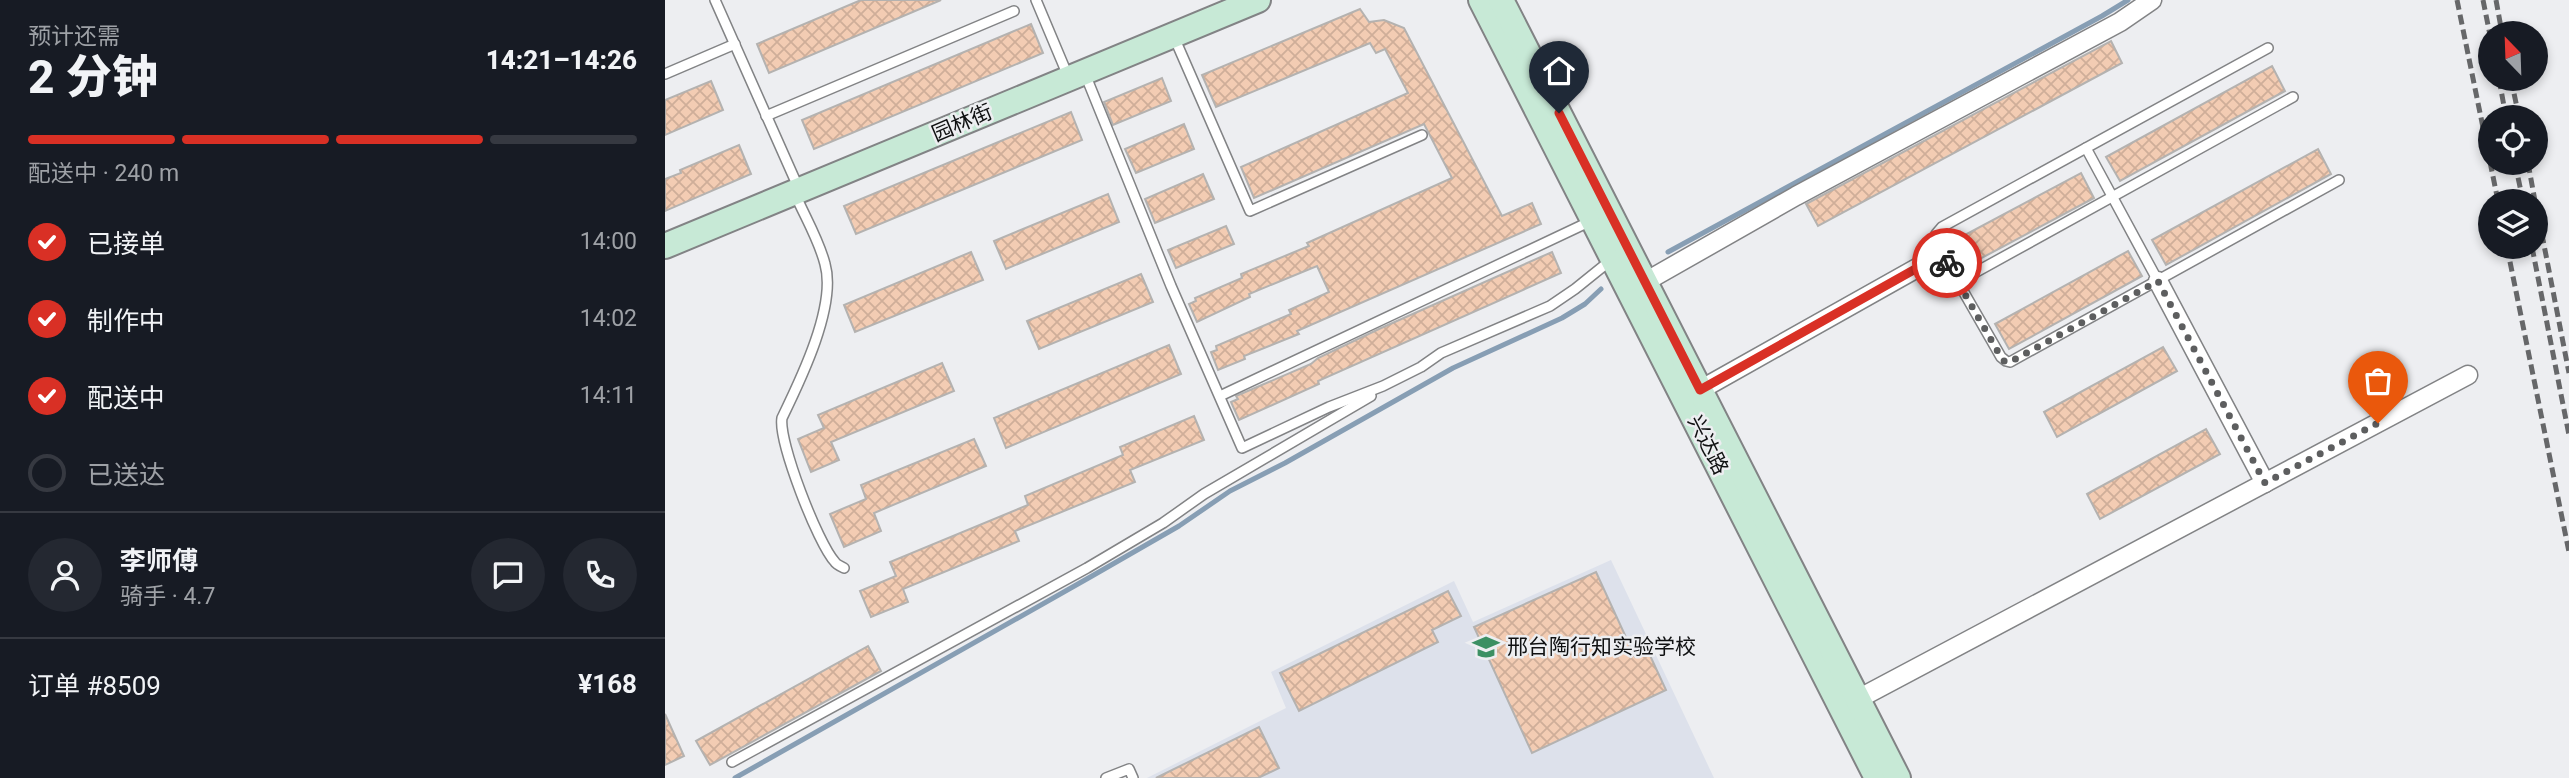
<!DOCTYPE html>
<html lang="zh">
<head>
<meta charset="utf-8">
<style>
	body { margin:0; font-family:Roboto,"Noto Sans SC",sans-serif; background:#242831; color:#f1f3f6; height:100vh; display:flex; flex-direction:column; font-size:26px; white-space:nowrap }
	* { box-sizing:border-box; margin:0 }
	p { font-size:23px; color:#9ea1a6 }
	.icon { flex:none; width:38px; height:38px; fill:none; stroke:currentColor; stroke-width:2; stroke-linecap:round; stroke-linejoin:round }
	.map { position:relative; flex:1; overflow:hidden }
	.panel { display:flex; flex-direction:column; background:#171b24; width:665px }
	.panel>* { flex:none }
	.needle { width:46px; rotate:337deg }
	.controls { position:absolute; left:1813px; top:21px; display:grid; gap:14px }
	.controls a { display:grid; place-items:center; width:70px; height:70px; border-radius:50%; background:#171b24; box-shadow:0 4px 10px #0003; font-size:35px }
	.pin { position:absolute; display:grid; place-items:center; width:60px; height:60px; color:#fff; margin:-72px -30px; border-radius:50% 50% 50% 0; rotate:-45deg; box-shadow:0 0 7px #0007 }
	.pin .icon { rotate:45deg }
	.courier { position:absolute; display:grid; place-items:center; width:70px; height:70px; margin:-35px; border:5px solid #d93025; border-radius:50%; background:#fff; color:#222; box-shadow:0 2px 9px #0007 }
	.summary em { font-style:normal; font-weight:800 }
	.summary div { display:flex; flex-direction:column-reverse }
	.summary { display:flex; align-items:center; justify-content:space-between; height:119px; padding:0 28px }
	h1 { font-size:46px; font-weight:800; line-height:52px }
	.bar { display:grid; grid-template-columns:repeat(4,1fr); gap:10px 7px; align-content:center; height:84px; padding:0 28px }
	.bar i { height:9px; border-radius:5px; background:#363941 }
	.bar .current { background:#d93025 }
	.bar p { grid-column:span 4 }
	.line { display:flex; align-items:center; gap:18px; padding:0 28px; border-top:2px solid #363941 }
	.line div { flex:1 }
	.round { display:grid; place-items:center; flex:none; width:74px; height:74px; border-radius:37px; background:#242831 }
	ol { padding:0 28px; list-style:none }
	li { display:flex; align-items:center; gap:21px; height:77px }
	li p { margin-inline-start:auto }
	li .icon { padding:7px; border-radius:50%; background:#d93025; color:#fff; stroke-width:4 }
	li:last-child { color:#9ea1a6 }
	li i { width:38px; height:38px; border:4px solid #363941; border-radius:50% }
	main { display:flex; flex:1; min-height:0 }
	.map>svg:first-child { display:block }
	.built { fill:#dde1eb }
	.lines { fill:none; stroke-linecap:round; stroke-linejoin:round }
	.stream { stroke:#879eb4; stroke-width:5 }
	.building { fill:url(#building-cross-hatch); stroke:#b4b2b0; stroke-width:2 }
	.lane-casing { stroke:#828385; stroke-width:12 }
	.street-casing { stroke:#828385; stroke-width:21 }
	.secondary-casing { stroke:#828385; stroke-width:28 }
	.lane { stroke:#fff; stroke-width:9 }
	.street { stroke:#fff; stroke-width:18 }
	.secondary { stroke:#c7e9d6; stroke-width:24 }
	.rail { stroke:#666769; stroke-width:5; stroke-dasharray:10 5; stroke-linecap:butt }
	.done { stroke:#5d5e5f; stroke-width:7; stroke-dasharray:0 12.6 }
	.route { stroke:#d93025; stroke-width:9 }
	.labels { text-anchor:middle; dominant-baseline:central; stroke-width:5; stroke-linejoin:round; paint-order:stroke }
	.street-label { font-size:21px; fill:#0f1011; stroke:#edeef1 }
	.poi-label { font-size:21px; fill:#0f1011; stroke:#edeef1; text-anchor:start }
</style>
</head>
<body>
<main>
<section class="panel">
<div class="summary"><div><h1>2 分钟</h1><p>预计还需</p></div><em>14:21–14:26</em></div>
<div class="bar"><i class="current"></i><i class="current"></i><i class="current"></i><i></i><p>配送中 · 240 m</p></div>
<ol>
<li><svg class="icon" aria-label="check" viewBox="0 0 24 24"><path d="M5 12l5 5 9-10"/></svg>已接单<p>14:00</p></li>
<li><svg class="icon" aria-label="check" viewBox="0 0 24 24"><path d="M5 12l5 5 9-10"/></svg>制作中<p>14:02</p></li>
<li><svg class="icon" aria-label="check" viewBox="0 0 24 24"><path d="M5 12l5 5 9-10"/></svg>配送中<p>14:11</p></li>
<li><i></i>已送达</li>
</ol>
<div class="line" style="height:126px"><a class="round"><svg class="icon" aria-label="person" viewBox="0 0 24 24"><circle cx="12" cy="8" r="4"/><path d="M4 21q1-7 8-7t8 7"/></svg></a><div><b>李师傅</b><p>骑手 · 4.7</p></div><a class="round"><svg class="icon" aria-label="chat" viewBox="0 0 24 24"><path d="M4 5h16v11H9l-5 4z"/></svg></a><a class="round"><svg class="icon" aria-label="phone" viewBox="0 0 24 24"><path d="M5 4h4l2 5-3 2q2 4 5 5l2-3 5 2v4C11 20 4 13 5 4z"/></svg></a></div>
<div class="line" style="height:91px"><div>订单 #8509</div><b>¥168</b></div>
</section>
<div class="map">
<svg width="1904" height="778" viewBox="0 0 1904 778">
	<defs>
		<pattern id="building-cross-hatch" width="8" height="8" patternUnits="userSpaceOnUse" patternTransform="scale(1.75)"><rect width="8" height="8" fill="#f3ccb3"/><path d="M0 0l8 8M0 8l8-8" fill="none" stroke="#cfae99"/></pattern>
	</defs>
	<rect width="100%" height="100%" fill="#edeef1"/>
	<polygon class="built" points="946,560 1049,778 482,778 621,708 606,672 789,581 808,622"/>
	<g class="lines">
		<g class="stream">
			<polyline points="1003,252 1437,16 1463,0"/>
			<polyline points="70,778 427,576 514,526 565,491 620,463 788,368 897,318 920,304 936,289"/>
		</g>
	</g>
	<g class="building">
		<polygon points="196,0 276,0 104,73 92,44"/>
		<polygon points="695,9 704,22 719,20 739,28 837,216 867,203 876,224 632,331 634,334 579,356 580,359 553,370 546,352 552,350 551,346 626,314 624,310 664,292 652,266 584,294 585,297 532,322 524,304 531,301 530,298 577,278 576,274 644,246 642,243 787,178 759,124 589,198 576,167 743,93 720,49 711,53 705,43 551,107 537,75"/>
		<polygon points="366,24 378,53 149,149 137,120"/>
		<polygon points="1446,41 1457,63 1153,226 1141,204"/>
		<polygon points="1607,66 1620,91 1455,181 1441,157"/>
		<polygon points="497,78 506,101 448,125 439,102"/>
		<polygon points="46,81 58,110 0,135 0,100"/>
		<polygon points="406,112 417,140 191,234 179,206"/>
		<polygon points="519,124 529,149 471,173 460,149"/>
		<polygon points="74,145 86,174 0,211 0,179 16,173 15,170"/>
		<polygon points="1653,149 1666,174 1501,265 1487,240"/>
		<polygon points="1416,173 1429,198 1296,269 1283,244"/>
		<polygon points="538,174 549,199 490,223 480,199"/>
		<polygon points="443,194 454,222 341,269 329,241"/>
		<polygon points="561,226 569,244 511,268 503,250"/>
		<polygon points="1463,251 1477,276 1344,349 1330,324"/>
		<polygon points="306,252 318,280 190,332 179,305"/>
		<polygon points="887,252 896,273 653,381 654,384 574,420 566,402 573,399 571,396 646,364 653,358 714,329"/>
		<polygon points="476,274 488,302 374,349 362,321"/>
		<polygon points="504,345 516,374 341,448 329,418"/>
		<polygon points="1498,347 1512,371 1392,437 1379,412"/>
		<polygon points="277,363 289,391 166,442 174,460 146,472 133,439 159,428 153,415"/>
		<polygon points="529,416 539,440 465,470 470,482 350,531 354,541 238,589 243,602 206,617 195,591 231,576 225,562 363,505 360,496 458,455 455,447"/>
		<polygon points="1541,429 1555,454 1435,519 1422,494"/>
		<polygon points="309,439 321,466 209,513 216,531 179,547 165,514 201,499 196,485"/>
		<polygon points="931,572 970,657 983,651 1001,690 867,753 809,627"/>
		<polygon points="783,591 796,616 767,630 773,642 634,711 615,673"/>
		<polygon points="203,646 216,671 45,765 31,741"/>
		<polygon points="0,714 19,756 0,765"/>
		<polygon points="594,727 614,768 593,778 491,778"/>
	</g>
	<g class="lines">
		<g class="lane-casing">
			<g id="lane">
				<polyline points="50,0 134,189"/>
				<polyline points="371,0 403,76"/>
				<polyline points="509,37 585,211 757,135"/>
				<polyline points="1603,48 1277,227 1271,234 1270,242 1336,357 1341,361 1345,362 1674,180"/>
				<polyline points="0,74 70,44"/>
				<polyline points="420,74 506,286 577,448 664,407 718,386 756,367 776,353 885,306 910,289 946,260"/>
				<polyline points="101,116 349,11"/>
				<polyline points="1421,148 1493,281"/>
				<path d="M130 194C140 217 154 240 160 264 172 306 135 381 117 418 113 441 153 544 170 562 171 564 177 567 179 568"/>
				<polyline points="1293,282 1628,97"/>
				<polyline points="555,396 926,221"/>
				<polyline points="67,762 422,568 498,523 539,494 706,396"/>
				<polyline points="441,778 464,769 468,778"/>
			</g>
		</g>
		<g class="street-casing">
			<g id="street">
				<polyline points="1493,281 1600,483"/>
				<polyline points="980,282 1131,196 1455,22 1487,0"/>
				<polyline points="1035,390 1277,254"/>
				<polyline points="1193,699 1803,375"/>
			</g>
		</g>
		<g class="secondary-casing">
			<g id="secondary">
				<polyline points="816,0 1212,778"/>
				<polyline points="836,0 1233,778"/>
				<polyline points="0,246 593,0"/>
			</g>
		</g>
		<use href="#lane" class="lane"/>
		<use href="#street" class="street"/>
		<use href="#secondary" class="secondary"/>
		<g class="rail">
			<polyline points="1792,0 1833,201"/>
			<polyline points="1818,0 1825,35"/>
			<polyline points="1831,0 1837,33"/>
			<polyline points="1834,79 1841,117"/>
			<polyline points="1846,79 1854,117"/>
			<polyline points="1850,163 1858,201"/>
			<polyline points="1863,163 1870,201"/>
			<polyline points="1871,204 1904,373"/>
			<polyline points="1842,247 1904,552"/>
			<polyline points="1867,247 1904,435"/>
		</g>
	</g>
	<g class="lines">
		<polyline class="done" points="1282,263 1336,357 1340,362 1345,362 1493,281 1600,483 1713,423"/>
		<polyline class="route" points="894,113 1035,390 1277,254 1282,263"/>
	</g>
	<defs>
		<g id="school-bare" transform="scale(2.1)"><path d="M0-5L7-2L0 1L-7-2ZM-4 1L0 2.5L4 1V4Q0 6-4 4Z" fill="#3c9063" stroke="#edeef1" stroke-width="2.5" paint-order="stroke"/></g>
	</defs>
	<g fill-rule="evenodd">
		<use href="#school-bare" x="821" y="647"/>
	</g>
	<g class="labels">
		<g class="street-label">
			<text transform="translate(297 123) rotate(-23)">园林街</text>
			<text transform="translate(1043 445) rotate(63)">兴达路</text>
		</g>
		<g class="poi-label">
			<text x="842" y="647">邢台陶行知实验学校</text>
		</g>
	</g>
</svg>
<div class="controls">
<a><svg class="needle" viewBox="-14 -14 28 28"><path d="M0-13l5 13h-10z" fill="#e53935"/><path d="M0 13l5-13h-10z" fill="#9ea1a6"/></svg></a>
<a><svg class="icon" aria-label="locate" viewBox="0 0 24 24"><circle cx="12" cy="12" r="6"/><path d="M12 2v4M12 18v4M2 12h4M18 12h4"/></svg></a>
<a><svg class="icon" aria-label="layers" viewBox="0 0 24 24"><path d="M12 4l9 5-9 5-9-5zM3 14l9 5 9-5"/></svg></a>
</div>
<div class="pin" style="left:1713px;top:423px;background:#ea580c"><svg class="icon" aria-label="bag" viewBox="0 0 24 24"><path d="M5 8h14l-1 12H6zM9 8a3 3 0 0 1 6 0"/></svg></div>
<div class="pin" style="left:894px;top:113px;background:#1f2937"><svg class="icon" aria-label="home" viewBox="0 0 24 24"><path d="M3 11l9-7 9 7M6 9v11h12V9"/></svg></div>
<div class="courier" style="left:1282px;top:263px"><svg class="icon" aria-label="bike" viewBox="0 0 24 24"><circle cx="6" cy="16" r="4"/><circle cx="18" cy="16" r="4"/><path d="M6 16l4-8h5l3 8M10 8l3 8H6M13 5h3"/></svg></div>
</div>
</main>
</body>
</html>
